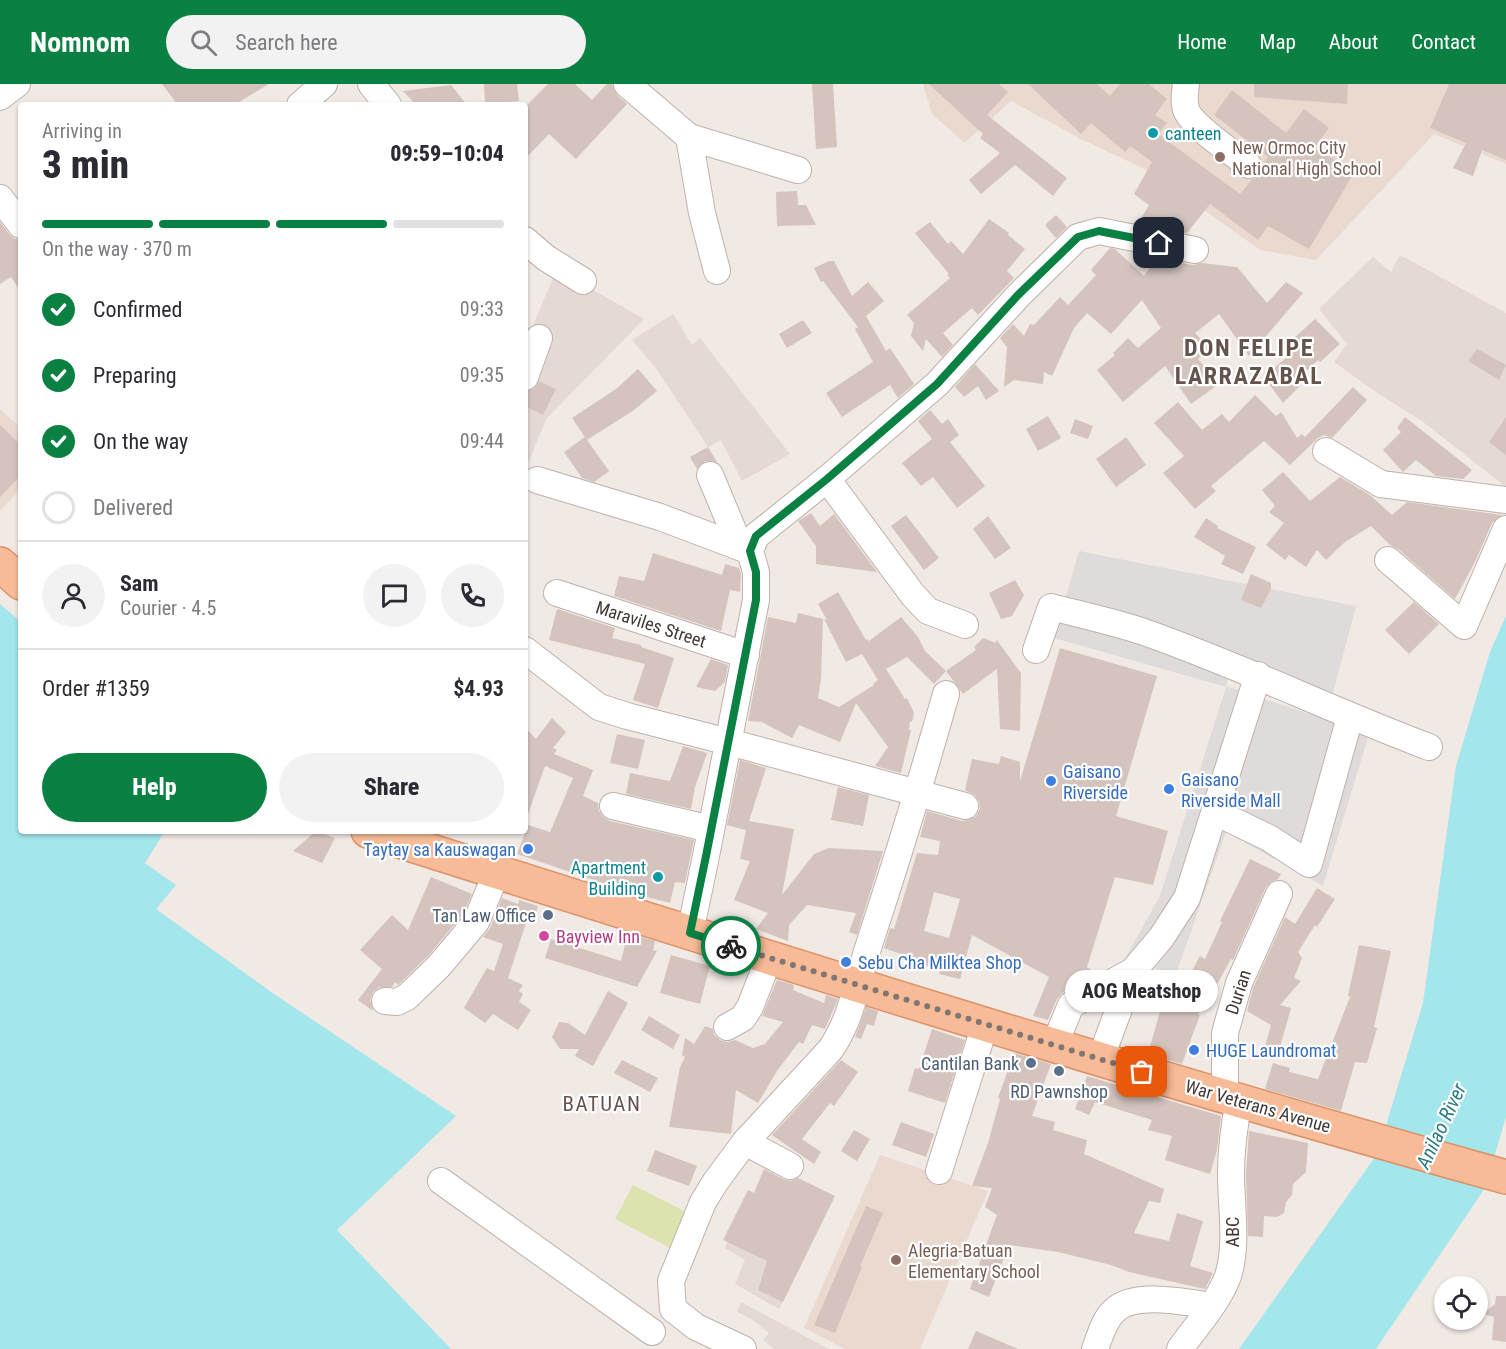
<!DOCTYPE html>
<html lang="en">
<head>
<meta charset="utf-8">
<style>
	body { margin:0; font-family:"Roboto Condensed",sans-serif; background:#f2f2f3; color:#2b2b33; height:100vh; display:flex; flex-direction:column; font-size:22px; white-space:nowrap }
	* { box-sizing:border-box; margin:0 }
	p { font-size:20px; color:#7c7c81 }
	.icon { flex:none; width:33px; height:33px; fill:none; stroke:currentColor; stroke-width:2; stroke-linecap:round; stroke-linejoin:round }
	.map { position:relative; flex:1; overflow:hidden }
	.side { position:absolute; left:18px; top:18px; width:510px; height:732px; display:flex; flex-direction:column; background:#fff; border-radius:6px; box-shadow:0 2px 4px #0004 }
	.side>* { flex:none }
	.tools { position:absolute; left:1434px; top:1192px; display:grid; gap:12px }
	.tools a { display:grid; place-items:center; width:54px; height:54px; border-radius:50%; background:#fff; box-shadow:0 2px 4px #0004; font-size:30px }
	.pin { position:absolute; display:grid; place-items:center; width:51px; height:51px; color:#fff; margin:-26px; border-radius:12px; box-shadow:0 3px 9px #0006 }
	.courier { position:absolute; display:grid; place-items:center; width:60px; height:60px; margin:-30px; border:4px solid #0b8043; border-radius:50%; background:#fff; color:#222; box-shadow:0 2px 8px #0007 }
	.bubble { position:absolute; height:42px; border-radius:21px; background:#fff; box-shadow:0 2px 4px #0004; font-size:20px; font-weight:800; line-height:42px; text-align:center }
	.head em { font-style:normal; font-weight:800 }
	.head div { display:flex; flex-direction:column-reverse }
	.head { display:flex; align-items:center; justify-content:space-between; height:102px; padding:0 24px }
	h1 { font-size:39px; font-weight:800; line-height:45px }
	.bar { display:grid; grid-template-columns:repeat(4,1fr); gap:9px 6px; align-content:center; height:72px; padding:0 24px }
	.bar i { height:8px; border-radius:4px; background:#e1e1e2 }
	.bar .current { background:#0b8043 }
	.bar p { grid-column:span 4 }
	.line { display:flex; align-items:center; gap:15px; padding:0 24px; border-top:2px solid #e1e1e2 }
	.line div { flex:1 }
	.round { display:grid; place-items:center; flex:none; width:63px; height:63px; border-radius:32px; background:#f2f2f3 }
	ol { padding:0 24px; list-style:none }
	li { display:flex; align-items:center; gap:18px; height:66px }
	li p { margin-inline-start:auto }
	li .icon { padding:6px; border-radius:50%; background:#0b8043; color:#fff; stroke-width:4 }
	li:last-child { color:#7c7c81 }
	li i { width:33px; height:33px; border:3px solid #e1e1e2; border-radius:50% }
	.action { display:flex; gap:12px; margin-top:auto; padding:12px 24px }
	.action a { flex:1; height:69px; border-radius:36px; background:#0b8043; color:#fff; font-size:24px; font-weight:800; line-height:69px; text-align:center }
	.action a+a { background:#f2f2f3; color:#2b2b33 }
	header { display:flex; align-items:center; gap:36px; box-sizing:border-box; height:84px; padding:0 30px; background:#0b8043; color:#fff }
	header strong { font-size:28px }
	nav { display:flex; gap:33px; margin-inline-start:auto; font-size:21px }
	.search { width:420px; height:54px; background:#f2f2f3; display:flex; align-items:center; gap:15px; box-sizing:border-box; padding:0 21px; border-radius:33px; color:#7c7c81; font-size:22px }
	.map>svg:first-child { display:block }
	.residential { fill:#e5d9d3 }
	.education { fill:#ead9cf }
	.green { fill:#dde3af }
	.parking { fill:#dfdbda }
	.water { fill:#a3e6eb }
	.building { fill:#d5c4be; fill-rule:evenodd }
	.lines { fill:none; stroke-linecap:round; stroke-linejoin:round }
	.minor-casing { stroke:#bfb1ab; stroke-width:28 }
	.major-casing { stroke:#dc9268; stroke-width:36 }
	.minor { stroke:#fff; stroke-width:26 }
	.major { stroke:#f8bb97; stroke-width:33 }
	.done { stroke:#807672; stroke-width:6; stroke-dasharray:0 10.8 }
	.route { stroke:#0b8043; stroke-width:8 }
	.culture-dot { fill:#0f9aa8; stroke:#fff; stroke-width:2 }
	.education-dot { fill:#8d6e63; stroke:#fff; stroke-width:2 }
	.shop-dot { fill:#3f7fe0; stroke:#fff; stroke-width:2 }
	.service-dot { fill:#5c6f8a; stroke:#fff; stroke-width:2 }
	.hotel-dot { fill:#d1479c; stroke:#fff; stroke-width:2 }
	.labels { text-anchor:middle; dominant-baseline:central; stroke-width:4.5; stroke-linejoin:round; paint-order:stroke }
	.culture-label { font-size:18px; fill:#0d838f; stroke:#fff; text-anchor:start }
	.education-label { font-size:18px; fill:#785e54; stroke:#fff; text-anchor:start }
	.street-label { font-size:18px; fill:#433835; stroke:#fff }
	.shop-label { font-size:18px; fill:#366cbe; stroke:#fff; text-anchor:start }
	.service-label { font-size:18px; fill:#4e5e75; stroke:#fff; text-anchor:end }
	.hotel-label { font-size:18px; fill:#b23c85; stroke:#fff; text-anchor:start }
	.water-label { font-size:20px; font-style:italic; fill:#2c7b82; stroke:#fff }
	.quarter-label { font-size:21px; letter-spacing:1.5px; fill:#65534d; stroke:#fff }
	.district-label { font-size:24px; font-weight:bold; letter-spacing:1.5px; fill:#65534d; stroke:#fff }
</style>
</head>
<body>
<header>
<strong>Nomnom</strong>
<div class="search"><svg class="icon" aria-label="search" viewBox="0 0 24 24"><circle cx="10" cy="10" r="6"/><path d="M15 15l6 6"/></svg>Search here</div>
<nav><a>Home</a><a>Map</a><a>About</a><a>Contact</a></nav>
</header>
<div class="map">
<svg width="1506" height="1265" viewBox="0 0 1506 1265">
	<rect width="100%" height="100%" fill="#f1e9e4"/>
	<g class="residential">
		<polygon points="1400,171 1506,229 1506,403 1422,337 1379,310 1334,278 1347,260 1319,225 1373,173 1391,188"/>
		<polygon points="557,185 644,235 546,335 525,387 525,260"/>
		<polygon points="673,230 692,261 700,254 790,370 742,397 721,356 708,363 655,283 632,256"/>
		<polygon points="740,1122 811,1158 779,1225 735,1200 745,1176 725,1164"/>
		<polygon points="741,1218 829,1265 774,1265 763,1256 769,1249 751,1235 737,1228"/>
	</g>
	<g class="education">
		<polygon points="923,0 1506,0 1506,80 1434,50 1316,176 1260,166 1151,88 1081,55 1011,17 965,59 932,30"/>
		<polygon points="0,325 21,344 21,404 0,427"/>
		<polygon points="880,1071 988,1107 920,1265 845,1265 804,1244"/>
	</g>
	<polygon class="green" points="633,1101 694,1132 676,1167 615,1135"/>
	<polygon class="parking" points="1079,467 1356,522 1333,609 1234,571 1226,602 1369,650 1323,802 1226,748 1176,890 1124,876 1160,812 1226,603 1054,554"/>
	<g class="water">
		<polygon points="0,520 21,538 21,747 165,747 145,779 176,801 156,825 274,910 456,1032 337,1146 451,1265 0,1265"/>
		<polygon points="1506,532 1506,1033 1485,1104 1376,1265 1239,1265 1375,1073 1384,1048 1423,919 1456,682 1490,568"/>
	</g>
	<g class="building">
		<polygon points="162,0 269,0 234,21 178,21"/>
		<polygon points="484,0 517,0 519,17 485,20"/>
		<polygon points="548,0 575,0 592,16 607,0 612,0 617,11 627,20 576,75 549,50 525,75 525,23"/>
		<polygon points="812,0 833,0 837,63 816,65"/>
		<polygon points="929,0 999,0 1008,8 987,31 1067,94 1053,112 1015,81 981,110 969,96 1000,69 980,54 983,50"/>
		<polygon points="1028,0 1097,0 1110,12 1120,0 1149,0 1167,15 1155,31 1167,39 1158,50 1240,110 1252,95 1260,90 1263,80 1268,73 1214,31 1232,6 1286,49 1304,25 1329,44 1314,64 1355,87 1309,165 1268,142 1258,156 1210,120 1187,149 1144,141 1139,138 1149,121 1134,110 1152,78 1130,62 1125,68 1091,39 1081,50"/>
		<polygon points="1254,0 1348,0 1347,20 1254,13"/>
		<polygon points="1449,0 1506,0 1506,76 1482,66 1473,92 1453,84 1466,59 1430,44"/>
		<polygon points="451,1 467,21 416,21 403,7"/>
		<polygon points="797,107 798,121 806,121 816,141 777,142 776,108"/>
		<polygon points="1056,131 1067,143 1056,154 1045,141"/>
		<polygon points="989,135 1009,149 1008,151 1025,165 1007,187 1014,194 978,231 972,224 943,249 953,261 942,273 926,255 923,267 911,252 914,239 907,231 950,194 947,191 949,190 915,149 930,138 948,160 951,157 963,170"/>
		<polygon points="0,138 10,151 15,155 21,156 21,208 11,193 0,200"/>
		<polygon points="1110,164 1115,165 1144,192 1157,174 1192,181 1202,179 1237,183 1267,219 1286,198 1303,209 1249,272 1219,230 1195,249 1210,264 1198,275 1216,296 1216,302 1191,320 1165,282 1123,318 1097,286 1115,271 1113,269 1128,254 1138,264 1161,244 1142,216 1111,250 1087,229 1074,244 1052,292 1044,288 1043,300 1014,296 1004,303 1007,263 1000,254 1013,240 1024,252 1030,240 1034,241 1060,213 1068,221 1096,191 1091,186"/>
		<polygon points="829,177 834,177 852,212 868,198 884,217 866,232 886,267 890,264 914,300 898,314 890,301 842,333 826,309 873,278 855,245 858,243 823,197 821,198 814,184"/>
		<polygon points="1315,235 1340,260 1320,278 1318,276 1297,296 1301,301 1283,319 1264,293 1288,272 1282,265"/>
		<polygon points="803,236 812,249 787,264 779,250"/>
		<polygon points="1477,265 1506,281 1499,296 1468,277"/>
		<polygon points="975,280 999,307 986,316 978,302 964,313 955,303"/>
		<polygon points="638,285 657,307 634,326 587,356 572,334 616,305"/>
		<polygon points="539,297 556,305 543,331 525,322 526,308 534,305"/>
		<polygon points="1353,303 1367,316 1332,354 1324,351 1318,354 1290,381 1264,357 1211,402 1216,407 1195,425 1163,389 1184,372 1154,339 1178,318 1202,346 1222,330 1229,338 1255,311 1276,332 1281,328 1297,354 1302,350 1305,353"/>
		<polygon points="930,326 942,340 948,335 959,351 950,358 985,402 957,424 933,393 921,402 902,379 932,355 918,337"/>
		<polygon points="1048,332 1061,354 1038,367 1026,345"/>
		<polygon points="1405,333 1472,386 1463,395 1436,392 1416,376 1403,388 1383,366 1401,348 1397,344"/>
		<polygon points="1506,333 1506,371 1489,358"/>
		<polygon points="1075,335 1093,342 1088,355 1070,349"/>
		<polygon points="0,341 21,361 21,391 0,413"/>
		<polygon points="585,353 609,387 594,398 582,394 564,368"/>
		<polygon points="1126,353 1146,381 1116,403 1096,375"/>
		<polygon points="708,363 717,378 705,377 697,385 690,373"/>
		<polygon points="1283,388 1310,417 1340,393 1370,411 1392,431 1407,418 1502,431 1492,439 1475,478 1455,515 1398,465 1390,461 1371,442 1345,458 1326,476 1317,466 1306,483 1289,471 1285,476 1266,461 1284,439 1269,428 1275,422 1262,406"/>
		<polygon points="811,429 820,442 834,430 877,488 816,480 816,462 798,437"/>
		<polygon points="906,431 939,474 924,486 891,442"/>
		<polygon points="988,432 1011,464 995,475 973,445"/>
		<polygon points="1206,434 1218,442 1217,444 1256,463 1243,490 1221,480 1225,472 1194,453"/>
		<polygon points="653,469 722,491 725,480 739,484 741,490 740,508 730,506 721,547 614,512 619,492 644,497"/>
		<polygon points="1251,490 1271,499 1271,505 1261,524 1241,516"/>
		<polygon points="1015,496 1024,511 1012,532 1001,535 989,509"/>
		<polygon points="838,508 866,556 867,555 869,557 901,533 918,553 925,567 946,587 934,600 907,573 886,585 905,615 907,614 914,629 912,638 910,637 909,646 911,646 901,689 875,682 888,663 856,619 840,658 799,641 792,654 762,638 748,637 768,533 796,539 798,529 823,535 821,594 818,614 839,623 874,601 873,600 878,596 862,570 846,578 824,535 827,536 818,520"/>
		<polygon points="1414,518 1439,540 1409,570 1385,546"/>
		<polygon points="557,525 615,544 612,554 641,561 641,563 674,574 658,624 633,616 645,580 549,556"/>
		<polygon points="983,554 996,559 996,555 1021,589 1020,647 1000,645 997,585 963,610 946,587 976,566 974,563"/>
		<path d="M1060 564 1157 592 1116 732 1168 747 1153 801 1115 793 1087 883 1096 889 1063 908 1057 915 1048 936 1033 932 1049 893 972 851 960 895 939 890 941 885 908 877 909 873 884 864 890 844 894 845 917 769 938 771 940 757 920 753 927 727 962 737 969 736 976 732 980 725 979 718 975 711 965 706 972 675 999 680 1001 672 1020 678V697ZM934 808 960 815 949 854 924 847Z"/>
		<polygon points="711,575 728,581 725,598 715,607 696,603"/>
		<polygon points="552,634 566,648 553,664 557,666 554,670 593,686 583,712 598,719 599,727 603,733 610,737 694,756 685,799 675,798 670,819 635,810 517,770 525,749 525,740 550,748 573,694 545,682 527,733 525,733 525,643 536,655"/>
		<polygon points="617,650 645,656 638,685 610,679"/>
		<polygon points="683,662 707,669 695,703 691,725 626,710 630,689 670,697"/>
		<polygon points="740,676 766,684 749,737 794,745 782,811 814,770 829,764 883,767 857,851 849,848 856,829 807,821 789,841 788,857 756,845 768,829 734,816 750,777 740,775 746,746 727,741"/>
		<polygon points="838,703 869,711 863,742 831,736"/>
		<polygon points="316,747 335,754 322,779 293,767"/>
		<polygon points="1250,775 1281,790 1278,795 1271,798 1266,803 1233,876 1231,875 1214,906 1209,904 1198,930 1200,931 1182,980 1148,970 1161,924 1167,926 1180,897 1185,900 1200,872 1205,875 1222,838 1220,837"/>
		<polygon points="431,793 472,810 463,830 428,872 398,901 395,898 392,903 379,903 373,908 370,916 373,927 358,916 382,885 360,866 392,831 408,846"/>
		<polygon points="1317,804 1335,815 1317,843 1315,841 1298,868 1302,874 1294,894 1301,897 1280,921 1291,924 1278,970 1264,966 1271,941 1247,927 1253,904 1285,833 1295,840"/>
		<polygon points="502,814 518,820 519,816 538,822 533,838 527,836 508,894 523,901 519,907 523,910 519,918 531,926 518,946 493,930 485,939 464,924 487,884 494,887 503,860 483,853 490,844"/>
		<polygon points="628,849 655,857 653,866 657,867 637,903 545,874 551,855 621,877"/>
		<polygon points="1359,861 1391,867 1374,943 1377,944 1367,979 1355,978 1341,1027 1265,1005 1273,979 1290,984 1289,988 1318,995 1350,913 1348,912"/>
		<polygon points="671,871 710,882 700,920 660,909"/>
		<polygon points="777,896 794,901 793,906 824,919 826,911 838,915 825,945 812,941 803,960 799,958 777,987 758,1019 736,1006 731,1050 669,1043 680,983 685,973 682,971 685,954 694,960 705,942 713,945 714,951 720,956 727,958 735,956 753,964 765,960 783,938 762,932"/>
		<polygon points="608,907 628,919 593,982 575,972 579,965 560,965 552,953 559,938 568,939 585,951"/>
		<polygon points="866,923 878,927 874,942 867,940 861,955 855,953"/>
		<polygon points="649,932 680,951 673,965 641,946"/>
		<polygon points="932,945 965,956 945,1019 908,1007 915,984 919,985"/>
		<polygon points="1014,969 1051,980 1032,1032 1055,1038 1053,1046 1087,1056 1084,1070 1164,1105 1160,1119 1149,1117 1134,1149 1169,1157 1177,1129 1203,1137 1190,1182 1213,1189 1205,1205 1129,1188 1111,1181 1058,1168 1009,1161 989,1213 970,1205 997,1131 985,1123 992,1104 972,1102 988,1059 1000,1015 998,1014"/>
		<polygon points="622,976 658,994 650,1008 614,989"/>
		<polygon points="841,976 858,988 834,1022 830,1019 802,1055 821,1068 814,1080 772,1051"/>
		<polygon points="1087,992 1221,1032 1217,1066 1210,1090 1165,1076 1172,1052 1148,1046 1152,1036 1095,1018 1089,1031 1075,1025"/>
		<polygon points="901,1038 934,1050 926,1073 892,1061"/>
		<polygon points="854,1046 870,1055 857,1077 841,1067"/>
		<polygon points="1249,1047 1308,1059 1306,1088 1293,1100 1292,1111 1286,1118 1284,1129 1277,1133 1264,1132 1263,1153 1248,1152 1246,1090"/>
		<polygon points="655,1066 697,1082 689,1102 647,1087"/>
		<polygon points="764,1085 783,1095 791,1097 798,1094 835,1112 783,1218 758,1206 767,1177 723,1156 748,1106 754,1109"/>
		<polygon points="866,1122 883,1129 860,1182 862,1183 835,1249 814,1241"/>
		<polygon points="1496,1212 1506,1212 1506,1258 1492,1256 1494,1233 1483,1230 1495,1220"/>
		<polygon points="976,1247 1018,1265 968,1265"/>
	</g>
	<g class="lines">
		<g class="minor-casing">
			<g id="minor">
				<polyline points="371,0 388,21"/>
				<polyline points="627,0 689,53 702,129 717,187"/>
				<path d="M1186 0C1185 9 1183 19 1187 28 1196 45 1232 68 1248 81"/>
				<polyline points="0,13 17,0"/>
				<polyline points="300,21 324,0"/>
				<polyline points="689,53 798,86"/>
				<polyline points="0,114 21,141"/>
				<polyline points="525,156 546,174 583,197"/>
				<polyline points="525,293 539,254"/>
				<polyline points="1326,367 1381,400 1506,416"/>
				<polyline points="710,391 740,463"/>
				<polyline points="827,395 913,511 928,527 965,541"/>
				<polyline points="537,396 660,433 750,467"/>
				<polyline points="1388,476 1464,542 1506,445"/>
				<polyline points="557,509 746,571"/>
				<polyline points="525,566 599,623 627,632 729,658 965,722"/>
				<path d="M1036 566 1051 523C1082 531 1114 538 1144 548 1241 582 1333 627 1429 663"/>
				<polyline points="613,722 711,745"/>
				<polyline points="1215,728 1269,754 1309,780 1350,633"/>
				<polyline points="690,849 706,772 756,516 756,488 750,467 756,452 827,395 937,300 1019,211 1078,153 1099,147 1195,166"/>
				<polyline points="385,917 397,918 407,913 439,882 476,838 497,788"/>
				<polyline points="727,943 743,934 750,923 769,874"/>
				<polyline points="1054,962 1071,921 1133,887 1161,854 1187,814 1258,591"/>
				<polyline points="1100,976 1133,887"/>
				<polyline points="1225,1013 1225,949 1239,899 1279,810"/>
				<polyline points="745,1058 790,1082"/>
				<polyline points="939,1087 985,941"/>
				<polyline points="441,1097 652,1248"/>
				<path d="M743 1265 696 1243 673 1225 671 1197 703 1118 716 1097 745 1058 830 966C851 937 857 898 868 864 896 779 922 695 946 610"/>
				<path d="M1095 1265C1100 1252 1104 1236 1114 1227 1134 1207 1186 1218 1211 1222"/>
				<path d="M1180 1265C1196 1242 1218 1219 1228 1192 1238 1160 1231 1123 1231 1090 1231 1065 1234 1042 1239 1017"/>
			</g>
		</g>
		<g class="major-casing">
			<g id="major">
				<polyline points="0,480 21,499"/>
				<path d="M368 747C746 867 1124 987 1506 1093"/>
			</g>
		</g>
		<use href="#minor" class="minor"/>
		<use href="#major" class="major"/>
	</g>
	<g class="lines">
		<polyline class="done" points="731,862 1142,988"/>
		<polyline class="route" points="731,862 690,849 706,772 756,516 756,488 750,467 756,452 827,395 937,300 1018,211 1078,153 1099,147 1159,159"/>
	</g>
	<g class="culture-dot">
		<circle cx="1153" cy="49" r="6"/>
		<circle cx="658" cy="793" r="6"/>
	</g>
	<g class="education-dot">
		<circle cx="1220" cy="73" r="6"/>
		<circle cx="896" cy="1176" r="6"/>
	</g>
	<g class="shop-dot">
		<circle cx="1051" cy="697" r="6"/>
		<circle cx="1169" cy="705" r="6"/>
		<circle cx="528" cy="765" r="6"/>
		<circle cx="846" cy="878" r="6"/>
		<circle cx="1194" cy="966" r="6"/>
	</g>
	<g class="service-dot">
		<circle cx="548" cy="831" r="6"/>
		<circle cx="1031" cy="979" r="6"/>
		<circle cx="1059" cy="987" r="6"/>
	</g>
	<circle class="hotel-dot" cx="544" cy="852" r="6"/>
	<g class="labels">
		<g class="culture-label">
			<text x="1165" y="49">canteen</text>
			<text x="646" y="783" text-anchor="end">Apartment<tspan x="646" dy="21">Building</tspan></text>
		</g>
		<g class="education-label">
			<text x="1232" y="63">New Ormoc City<tspan x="1232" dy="21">National High School</tspan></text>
			<text x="908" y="1166">Alegria-Batuan<tspan x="908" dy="21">Elementary School</tspan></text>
		</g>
		<g class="street-label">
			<text transform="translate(651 540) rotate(18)">Maraviles Street</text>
			<text transform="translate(1238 908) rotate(-72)">Durian</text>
			<text transform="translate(1258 1022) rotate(16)">War Veterans Avenue</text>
			<text transform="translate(1232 1148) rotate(-90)">ABC</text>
		</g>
		<g class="shop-label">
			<text x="1063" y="687">Gaisano<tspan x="1063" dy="21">Riverside</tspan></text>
			<text x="1181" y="695">Gaisano<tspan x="1181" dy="21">Riverside Mall</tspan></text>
			<text x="516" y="765" text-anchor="end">Taytay sa Kauswagan</text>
			<text x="858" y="878">Sebu Cha Milktea Shop</text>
			<text x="1206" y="966">HUGE Laundromat</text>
		</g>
		<g class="service-label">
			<text x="536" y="831">Tan Law Office</text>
			<text x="1019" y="979">Cantilan Bank</text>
			<text x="1059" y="1007" text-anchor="middle">RD Pawnshop</text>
		</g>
		<g class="hotel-label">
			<text x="556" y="852">Bayview Inn</text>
		</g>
		<g class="water-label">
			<text transform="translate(1441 1042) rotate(-65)">Anilao River</text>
		</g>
		<g class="quarter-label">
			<text x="602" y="1020">BATUAN</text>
		</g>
		<g class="district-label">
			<text x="1249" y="264">DON FELIPE<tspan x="1249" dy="28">LARRAZABAL</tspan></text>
		</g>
	</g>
</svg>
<div class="tools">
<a><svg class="icon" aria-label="locate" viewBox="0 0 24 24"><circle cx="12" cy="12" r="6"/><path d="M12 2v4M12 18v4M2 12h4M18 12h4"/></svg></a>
</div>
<div class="pin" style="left:1142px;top:988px;background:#ea580c"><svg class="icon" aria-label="bag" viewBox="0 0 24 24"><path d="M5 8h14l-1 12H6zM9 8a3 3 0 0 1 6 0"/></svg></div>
<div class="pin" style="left:1159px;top:159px;background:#1f2937"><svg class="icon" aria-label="home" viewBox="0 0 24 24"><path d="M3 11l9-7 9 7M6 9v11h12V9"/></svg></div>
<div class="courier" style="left:731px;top:862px"><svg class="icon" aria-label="bike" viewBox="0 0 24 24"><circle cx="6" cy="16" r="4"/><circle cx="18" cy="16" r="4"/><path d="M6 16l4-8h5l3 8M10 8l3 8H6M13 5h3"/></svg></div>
<div class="bubble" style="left:1065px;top:886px;width:153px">AOG Meatshop</div>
<section class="side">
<div class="head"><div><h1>3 min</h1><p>Arriving in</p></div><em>09:59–10:04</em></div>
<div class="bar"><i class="current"></i><i class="current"></i><i class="current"></i><i></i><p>On the way · 370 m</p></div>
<ol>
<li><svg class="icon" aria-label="check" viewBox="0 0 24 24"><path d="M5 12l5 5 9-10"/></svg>Confirmed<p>09:33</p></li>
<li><svg class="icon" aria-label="check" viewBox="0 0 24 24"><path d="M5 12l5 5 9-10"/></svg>Preparing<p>09:35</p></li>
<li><svg class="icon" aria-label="check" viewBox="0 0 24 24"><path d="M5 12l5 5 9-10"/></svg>On the way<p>09:44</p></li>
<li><i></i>Delivered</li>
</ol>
<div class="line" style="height:108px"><a class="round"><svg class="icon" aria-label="person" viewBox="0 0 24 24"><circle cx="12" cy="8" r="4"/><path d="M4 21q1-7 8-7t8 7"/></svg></a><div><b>Sam</b><p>Courier · 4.5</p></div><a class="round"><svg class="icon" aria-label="chat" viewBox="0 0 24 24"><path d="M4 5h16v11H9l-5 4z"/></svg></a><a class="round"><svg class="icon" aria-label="phone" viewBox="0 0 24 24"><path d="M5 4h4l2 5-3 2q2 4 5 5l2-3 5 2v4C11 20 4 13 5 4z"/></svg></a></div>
<div class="line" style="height:78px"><div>Order #1359</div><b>$4.93</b></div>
<div class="action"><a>Help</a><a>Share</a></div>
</section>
</div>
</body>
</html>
